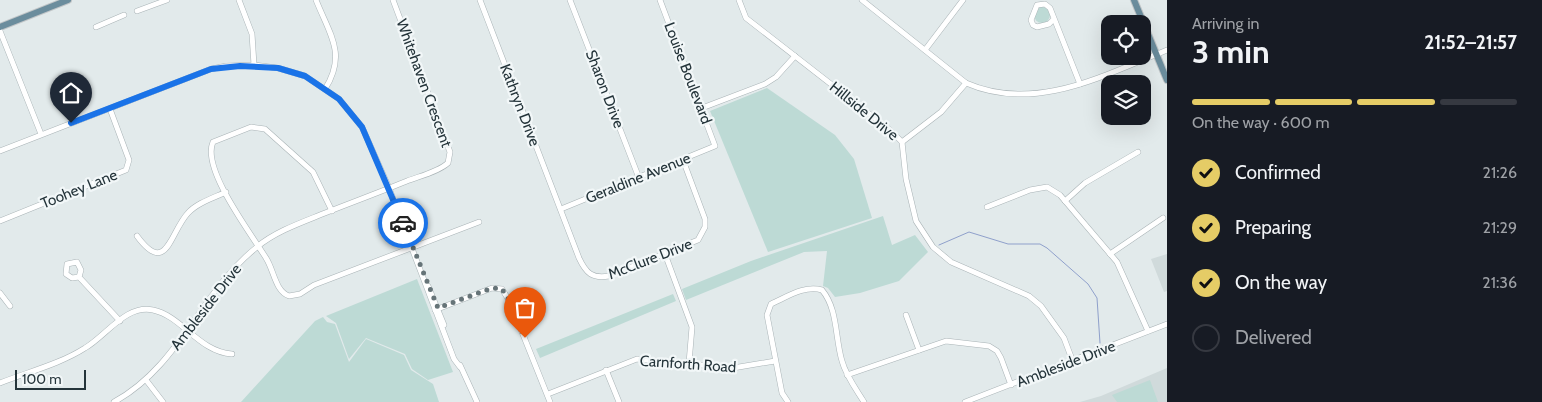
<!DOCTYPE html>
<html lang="en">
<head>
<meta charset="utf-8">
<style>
	body { margin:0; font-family:Cabin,sans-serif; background:#242831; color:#f1f3f6; height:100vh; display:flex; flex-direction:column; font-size:19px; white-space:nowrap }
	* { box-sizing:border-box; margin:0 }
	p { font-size:16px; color:#9ea1a6 }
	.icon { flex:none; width:28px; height:28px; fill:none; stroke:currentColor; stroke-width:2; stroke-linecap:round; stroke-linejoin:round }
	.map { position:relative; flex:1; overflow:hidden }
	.side { display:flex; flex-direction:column; background:#171b24; width:375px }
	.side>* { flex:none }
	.buttons { position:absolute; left:1101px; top:15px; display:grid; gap:10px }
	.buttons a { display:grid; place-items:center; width:50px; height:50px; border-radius:10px; background:#171b24; box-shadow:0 5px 20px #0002; font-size:25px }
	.scale { position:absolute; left:15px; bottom:12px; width:71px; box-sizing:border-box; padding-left:5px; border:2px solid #24343a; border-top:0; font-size:14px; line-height:18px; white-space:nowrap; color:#24343a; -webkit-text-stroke:4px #f2f7f8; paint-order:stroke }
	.pin { position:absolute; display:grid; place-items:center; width:42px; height:42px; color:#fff; margin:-51px -21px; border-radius:50% 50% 50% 0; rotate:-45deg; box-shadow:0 0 5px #0007 }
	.pin .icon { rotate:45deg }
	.courier { position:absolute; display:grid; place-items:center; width:50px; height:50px; margin:-25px; border:4px solid #1a73e8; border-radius:50%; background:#fff; color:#222; box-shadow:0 1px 6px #0007 }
	.headline em { font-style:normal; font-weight:800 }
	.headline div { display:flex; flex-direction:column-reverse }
	.headline { display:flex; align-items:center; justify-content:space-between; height:85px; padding:0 25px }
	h1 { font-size:32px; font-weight:800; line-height:38px }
	.bar { display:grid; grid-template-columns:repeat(4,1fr); gap:8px 5px; align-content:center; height:60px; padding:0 25px }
	.bar i { height:6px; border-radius:4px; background:#363941 }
	.bar .on { background:#e5cc66 }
	.bar p { grid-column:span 4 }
	ol { padding:0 25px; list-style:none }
	li { display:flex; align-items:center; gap:15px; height:55px }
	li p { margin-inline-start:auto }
	li .icon { padding:5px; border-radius:50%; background:#e5cc66; color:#111; stroke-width:4 }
	li:last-child { color:#9ea1a6 }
	li i { width:28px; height:28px; border:2px solid #363941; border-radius:50% }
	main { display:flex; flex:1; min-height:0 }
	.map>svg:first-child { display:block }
	.built { fill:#d0dadb }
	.green { fill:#bddad5 }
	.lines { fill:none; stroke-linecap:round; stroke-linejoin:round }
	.stream { stroke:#8fa0cb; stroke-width:1 }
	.minor-casing { stroke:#a9b3b6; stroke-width:6 }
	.major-casing { stroke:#c2c6c8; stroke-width:8 }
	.minor { stroke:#fff; stroke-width:5 }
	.major { stroke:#6b8d9d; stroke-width:6 }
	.done { stroke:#667478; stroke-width:5; stroke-dasharray:0 9 }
	.route { stroke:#1a73e8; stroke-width:6 }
	.labels { text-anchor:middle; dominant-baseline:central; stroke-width:4.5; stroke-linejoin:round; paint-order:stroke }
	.street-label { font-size:15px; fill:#24343a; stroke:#f2f7f8 }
</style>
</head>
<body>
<main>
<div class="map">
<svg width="1167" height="402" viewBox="0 0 1167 402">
	<rect width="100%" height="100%" fill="#e2eaeb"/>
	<g class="built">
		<polygon points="1167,254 1167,291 1164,292 1151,259"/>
		<polygon points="1167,368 1167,402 1080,402 1101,396"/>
	</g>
	<g class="green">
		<circle cx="1042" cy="15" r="8"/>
		<polygon points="767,88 835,135 854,159 872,218 768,252 710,111"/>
		<polygon points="883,216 892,245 915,235 928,252 899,281 860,293 835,297 828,288 823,286 827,251 804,252 686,300 682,289 751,261"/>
		<polygon points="417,279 453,372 428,380 412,369 405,354 366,338 349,359 336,323 326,316"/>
		<polygon points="673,294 676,301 540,358 536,349"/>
		<polygon points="323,317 327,322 335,324 349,362 366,339 404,355 411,370 433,384 439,402 241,402 315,321"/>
		<polygon points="1150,380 1158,402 1117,402 1112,395"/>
	</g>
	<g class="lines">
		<polyline class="stream" points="939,245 969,232 1008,244 1040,244 1047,248 1088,284 1097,298 1100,343"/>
		<g class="minor-casing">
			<g id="minor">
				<polyline points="239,0 252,34 254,65"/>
				<path d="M316 0C330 35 347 54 325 89"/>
				<path d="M480 0 579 258C586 273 592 279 609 276L698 240 705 227V219L683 160"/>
				<polyline points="570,0 639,178"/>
				<polyline points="739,0 746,18 890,130 902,142 906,179 916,221 933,247 951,262 1029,296 1041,306 1064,338 1073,362"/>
				<path d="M862 0 966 83C1035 113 1102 76 1167 50"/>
				<polyline points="137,11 167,0"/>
				<polyline points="1054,19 1049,24 1037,27 1033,25 1031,20 1037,5 1045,4 1050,8 1080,84"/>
				<polyline points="96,27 124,15"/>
				<polyline points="0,31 41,134"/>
				<polyline points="925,50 963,0"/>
				<polyline points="702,108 765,84 776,77 795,56"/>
				<polyline points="902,142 941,112 966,83"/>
				<polyline points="0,151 211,69 226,66 254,65 278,68 305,76 339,99 362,127 389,188 454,359 460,367"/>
				<polyline points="1065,201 1085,183 1138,152"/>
				<polyline points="987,207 1030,190 1047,187 1060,195 1117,262 1148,331"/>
				<polyline points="561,209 715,146 660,0"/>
				<path d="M332 211 313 172 265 129 251 127 213 142C201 169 252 235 266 258 274 270 275 291 289 296L300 294 314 285 479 222"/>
				<polyline points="0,221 126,170 129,160 110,109"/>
				<path d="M137 236C167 277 170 232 188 213 197 203 213 198 226 192"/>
				<polyline points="665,254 692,327 689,363"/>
				<polyline points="1110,254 1163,218"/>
				<polyline points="79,277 72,278 66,274 67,264 77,262 81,270 79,277 120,321"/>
				<polyline points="428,286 444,325"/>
				<polyline points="0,293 10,306"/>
				<polyline points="435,310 492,288 502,289 510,302 550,402"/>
				<polyline points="906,315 919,350"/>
				<polyline points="460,365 477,402"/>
				<polyline points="606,370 619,402"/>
				<polyline points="847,375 946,341 989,346 997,351 1001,358 1011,385"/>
				<polyline points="146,380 163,402"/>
				<path d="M0 383C28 372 60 364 85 348 106 336 126 304 153 310 182 316 199 352 232 354"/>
				<polyline points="548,394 637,359 733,368 775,361"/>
				<path d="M114 402C180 366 200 292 257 247 276 231 303 222 325 213 353 202 380 192 407 181 420 176 438 172 448 163L450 152 393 0"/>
				<path d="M788 402 782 393 767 315 771 304C787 297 804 285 822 290 838 309 835 338 842 361 846 376 856 389 864 402"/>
				<polyline points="965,402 1167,324"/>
			</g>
		</g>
		<g class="major-casing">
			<g id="major">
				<polyline points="1134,0 1167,80"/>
				<polyline points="0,27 68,0"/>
			</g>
		</g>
		<use href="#minor" class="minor"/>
		<use href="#major" class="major"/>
	</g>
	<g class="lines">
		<polyline class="done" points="403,223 438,308 492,288 502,289 510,302 525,338"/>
		<polyline class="route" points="71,123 211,69 240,66 278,68 305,76 339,99 362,127 403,223"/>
	</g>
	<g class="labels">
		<g class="street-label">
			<text transform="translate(688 73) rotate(69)">Louise Boulevard</text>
			<text transform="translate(424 83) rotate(70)">Whitehaven Crescent</text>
			<text transform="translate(605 89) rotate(69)">Sharon Drive</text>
			<text transform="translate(520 105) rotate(69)">Kathryn Drive</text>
			<text transform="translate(864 111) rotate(39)">Hillside Drive</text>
			<text transform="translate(638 178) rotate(-22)">Geraldine Avenue</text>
			<text transform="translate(79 189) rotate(-22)">Toohey Lane</text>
			<text transform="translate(650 259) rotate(-21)">McClure Drive</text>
			<text transform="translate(206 307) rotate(-52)">Ambleside Drive</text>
			<text transform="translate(688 364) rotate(4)">Carnforth Road</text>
			<text transform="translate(1066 364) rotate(-21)">Ambleside Drive</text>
		</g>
	</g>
</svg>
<div class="buttons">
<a><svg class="icon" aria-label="locate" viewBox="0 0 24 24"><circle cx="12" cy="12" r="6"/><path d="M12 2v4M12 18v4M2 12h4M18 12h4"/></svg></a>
<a><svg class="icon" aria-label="layers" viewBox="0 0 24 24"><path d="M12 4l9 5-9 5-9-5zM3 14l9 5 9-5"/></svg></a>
</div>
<div class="scale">100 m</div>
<div class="pin" style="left:525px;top:338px;background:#ea580c"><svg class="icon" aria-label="bag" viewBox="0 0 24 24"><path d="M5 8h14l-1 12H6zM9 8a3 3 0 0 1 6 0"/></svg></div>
<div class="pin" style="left:71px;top:123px;background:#1f2937"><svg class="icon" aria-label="home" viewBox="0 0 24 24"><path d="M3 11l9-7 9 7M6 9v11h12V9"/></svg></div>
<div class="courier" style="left:403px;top:223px"><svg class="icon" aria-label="car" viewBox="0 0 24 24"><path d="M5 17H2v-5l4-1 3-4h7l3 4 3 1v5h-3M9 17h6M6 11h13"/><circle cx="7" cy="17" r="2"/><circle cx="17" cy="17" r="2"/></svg></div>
</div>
<section class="side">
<div class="headline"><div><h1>3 min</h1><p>Arriving in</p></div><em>21:52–21:57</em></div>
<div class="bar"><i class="on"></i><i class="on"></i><i class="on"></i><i></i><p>On the way · 600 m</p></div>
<ol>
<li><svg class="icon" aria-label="check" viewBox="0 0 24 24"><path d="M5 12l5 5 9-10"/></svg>Confirmed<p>21:26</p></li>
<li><svg class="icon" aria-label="check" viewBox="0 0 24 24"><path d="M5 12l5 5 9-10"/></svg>Preparing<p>21:29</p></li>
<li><svg class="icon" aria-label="check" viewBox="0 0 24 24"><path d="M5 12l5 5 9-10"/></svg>On the way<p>21:36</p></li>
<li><i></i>Delivered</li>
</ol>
</section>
</main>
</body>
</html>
